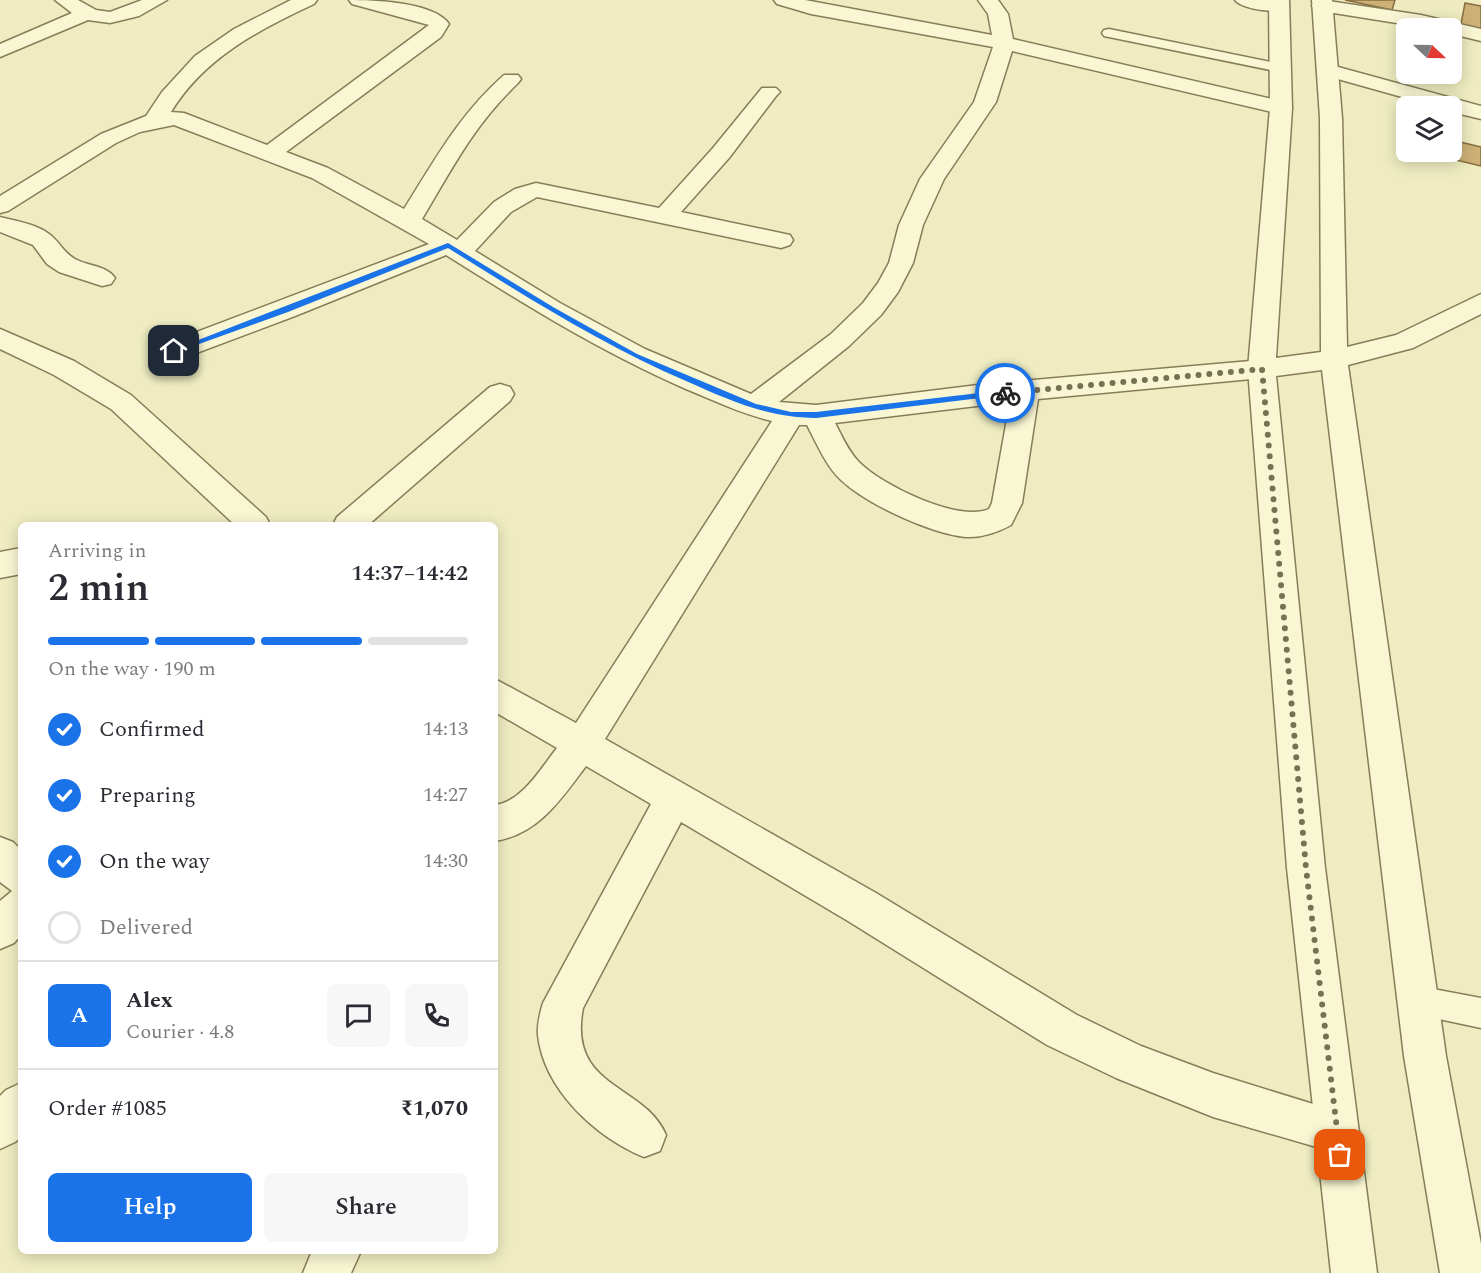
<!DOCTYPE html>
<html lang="en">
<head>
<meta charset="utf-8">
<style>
	body { margin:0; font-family:Spectral,serif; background:#f7f7f7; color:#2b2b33; height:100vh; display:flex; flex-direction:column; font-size:22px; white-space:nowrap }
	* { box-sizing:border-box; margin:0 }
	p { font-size:20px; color:#7c7c81 }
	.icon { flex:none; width:33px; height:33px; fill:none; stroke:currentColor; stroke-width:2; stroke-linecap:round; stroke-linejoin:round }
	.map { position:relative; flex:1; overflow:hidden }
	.details { position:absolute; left:18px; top:522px; width:480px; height:732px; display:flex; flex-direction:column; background:#fff; border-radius:9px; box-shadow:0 3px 15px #0003 }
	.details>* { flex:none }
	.needle { width:39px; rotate:112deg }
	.fabs { position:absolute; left:1396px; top:18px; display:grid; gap:12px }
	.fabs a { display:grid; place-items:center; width:66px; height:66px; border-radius:9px; background:#fff; box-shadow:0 3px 15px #0003; font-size:30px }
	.pin { position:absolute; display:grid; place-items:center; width:51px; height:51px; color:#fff; margin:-26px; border-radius:12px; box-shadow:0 3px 9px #0006 }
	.courier { position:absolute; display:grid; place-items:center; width:60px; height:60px; margin:-30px; border:4px solid #1a73e8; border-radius:50%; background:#fff; color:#222; box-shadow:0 2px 8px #0007 }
	.head em { font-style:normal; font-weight:600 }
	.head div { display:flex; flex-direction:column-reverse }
	.head { display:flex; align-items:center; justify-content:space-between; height:102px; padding:0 30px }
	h1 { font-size:39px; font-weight:600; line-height:45px }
	.bar { display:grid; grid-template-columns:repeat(4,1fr); gap:9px 6px; align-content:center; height:72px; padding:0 30px }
	.bar i { height:8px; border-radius:4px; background:#e1e1e2 }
	.bar .active { background:#1a73e8 }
	.bar p { grid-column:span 4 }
	.line { display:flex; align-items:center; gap:15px; padding:0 30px; border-top:2px solid #e1e1e2 }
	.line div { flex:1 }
	.round { display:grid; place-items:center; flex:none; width:63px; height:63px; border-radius:9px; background:#f7f7f7 }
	ol { padding:0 30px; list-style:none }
	li { display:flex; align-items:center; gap:18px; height:66px }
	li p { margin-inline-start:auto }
	li .icon { padding:6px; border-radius:50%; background:#1a73e8; color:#fff; stroke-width:4 }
	li:last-child { color:#7c7c81 }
	li i { width:33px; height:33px; border:3px solid #e1e1e2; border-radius:50% }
	.cta { display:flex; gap:12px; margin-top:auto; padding:12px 30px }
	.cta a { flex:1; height:69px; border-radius:9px; background:#1a73e8; color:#fff; font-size:24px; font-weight:600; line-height:69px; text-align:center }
	.cta a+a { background:#f7f7f7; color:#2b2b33 }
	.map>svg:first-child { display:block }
	.building { fill:#ccb076; stroke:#866d3e; stroke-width:1.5 }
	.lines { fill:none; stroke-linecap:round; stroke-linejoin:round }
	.service-casing { stroke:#877d58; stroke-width:3 }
	.minor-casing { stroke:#877d58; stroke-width:3 }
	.tertiary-casing { stroke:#877d58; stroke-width:3 }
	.service { fill:#f9f7d3; fill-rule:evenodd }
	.minor { fill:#f9f7d3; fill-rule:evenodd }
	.tertiary { fill:#f9f7d3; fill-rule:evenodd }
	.route { fill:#1a73e8 }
	.done { stroke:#767155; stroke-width:6; stroke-dasharray:0 10.8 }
</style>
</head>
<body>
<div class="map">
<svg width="1481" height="1273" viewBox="0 0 1481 1273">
	<rect width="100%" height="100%" fill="#eeecc0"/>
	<g class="building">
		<polygon points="1345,0 1395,0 1392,10"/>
		<polygon points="1465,3 1481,6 1481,29 1461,24"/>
		<polygon points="1452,140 1481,147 1481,166 1435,155 1436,152 1452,152"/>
	</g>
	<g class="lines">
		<g class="service-casing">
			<g id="service">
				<polygon points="1109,29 1280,64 1287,68 1280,72 1104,36 1102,33 1104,30"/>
				<polygon points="1417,986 1481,998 1481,1028 1406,1012 1402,1001 1406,990"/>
			</g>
		</g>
		<g class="minor-casing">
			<g id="minor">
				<polygon points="55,0 78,0 96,10 110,12 142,0 167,0 139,16 110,23 88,20 0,57 0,44 72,13"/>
				<path d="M291 0H317L314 4C258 30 204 58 171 112L184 113 267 145 429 25 352 4 349 0C374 0 434 2 449 24L441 37 286 152 328 168 404 209C436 158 459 115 504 75H518L521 79 518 83C474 125 453 167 422 219L457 240 494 202 515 189 536 183 659 208 713 148 762 88H776L780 92 776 96 729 158 681 212 790 235 793 240 790 245 781 248 537 197 511 212 475 251 560 303 645 349 751 394 831 334 863 303 878 283 889 263 899 225 920 179 974 102 993 47 811 14 777 4 774 0H805L992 35 988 14 978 0H998L1008 14 1013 39 1289 103 1292 108 1289 113 1281 114 1012 51 996 102 944 179 923 225 913 263 898 292 881 315 849 346 779 402 816 405 986 384 1262 360 1272 362 1276 369 1272 376 1262 378 1038 399 1022 503 1011 525C998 532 981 538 966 537 932 534 866 504 841 480 826 466 817 444 807 425H799L605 739 876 893 1077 1015 1141 1046 1213 1073 1352 1116 1359 1131 1352 1146 1337 1153 1213 1117 1116 1078 1047 1045 848 921 681 822 583 1008C567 1089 644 1083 666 1135L660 1151 644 1157C596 1137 544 1090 538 1035 537 1025 540 1013 543 1003L651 804 586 766C561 799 539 834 495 841V805C522 802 541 768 557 748L495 712V679L576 723 772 421C742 414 715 401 686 389 601 352 524 304 446 255L295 316 183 358 174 360 165 358 161 351 165 344 429 244 312 178 174 125 140 132 116 143 8 211 0 213V196L101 134 146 116 162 92 195 56 234 29ZM1010 402 992 503 989 509C959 523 881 485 859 462 848 451 842 436 835 423Z"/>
				<path d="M1235 0H1282L1289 5C1281 15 1243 10 1235 0Z"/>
				<polygon points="1322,0 1421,15 1481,29 1481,41 1452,34 1452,28 1428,28 1315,10 1312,6 1315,2"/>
				<polygon points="1327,64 1481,106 1481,119 1452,112 1452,106 1434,106 1320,74 1317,70 1320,66"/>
				<path d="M0 217C16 221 36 224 49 234 60 242 64 254 77 260 89 266 107 266 115 278L111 284 102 286 59 272 47 264 33 245 0 232Z"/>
				<polygon points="0,329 74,361 131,395 266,517 270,525 235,525 111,409 54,375 0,349"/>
				<polygon points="500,384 510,387 514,394 510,401 368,525 333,525 337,517 490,387"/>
				<polygon points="21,548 21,574 0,578 0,552"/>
				<polygon points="0,837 13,842 21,850 21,935 14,943 0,949 0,901 12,891 0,882"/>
				<polygon points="21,1083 21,1137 15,1142 0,1149 0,1096 6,1090"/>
				<polygon points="312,1251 361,1251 351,1273 303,1273"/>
			</g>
		</g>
		<g class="tertiary-casing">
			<polygon id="tertiary" points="1269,0 1289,0 1292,108 1276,358 1321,352 1320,118 1312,0 1332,0 1342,118 1347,347 1396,335 1481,294 1481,314 1413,348 1348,365 1446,1056 1481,1244 1481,1273 1440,1273 1404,1056 1322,370 1276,376 1325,868 1377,1273 1331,1273 1287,868 1248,369 1270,108"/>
		</g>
		<use href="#service" class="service"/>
		<use href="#minor" class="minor"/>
		<use href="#tertiary" class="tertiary"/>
	</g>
	<path class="route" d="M448 243 553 307 637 354 756 404 791 412H816L1005 390 1009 393 1005 395 816 418C766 417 731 401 686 381 602 345 525 296 448 248L288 312 177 352 170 351Z"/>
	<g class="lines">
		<polyline class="done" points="1005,393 1262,369 1306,868 1340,1155"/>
	</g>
</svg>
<div class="fabs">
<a><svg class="needle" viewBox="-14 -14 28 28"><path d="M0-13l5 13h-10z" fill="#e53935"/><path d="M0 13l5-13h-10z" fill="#7c7c81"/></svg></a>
<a><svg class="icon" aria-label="layers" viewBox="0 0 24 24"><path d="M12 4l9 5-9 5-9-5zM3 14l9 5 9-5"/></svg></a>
</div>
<div class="pin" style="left:1340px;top:1155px;background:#ea580c"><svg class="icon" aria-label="bag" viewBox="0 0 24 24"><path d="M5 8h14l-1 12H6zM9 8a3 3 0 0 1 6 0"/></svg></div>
<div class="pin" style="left:174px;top:351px;background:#1f2937"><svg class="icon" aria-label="home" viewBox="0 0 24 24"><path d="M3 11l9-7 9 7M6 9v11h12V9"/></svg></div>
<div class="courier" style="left:1005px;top:393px"><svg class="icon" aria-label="bike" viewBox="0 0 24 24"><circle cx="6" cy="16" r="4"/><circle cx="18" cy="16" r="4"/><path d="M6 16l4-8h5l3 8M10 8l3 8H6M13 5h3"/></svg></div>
<section class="details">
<div class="head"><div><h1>2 min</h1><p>Arriving in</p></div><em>14:37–14:42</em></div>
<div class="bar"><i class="active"></i><i class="active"></i><i class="active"></i><i></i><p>On the way · 190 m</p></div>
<ol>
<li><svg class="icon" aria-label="check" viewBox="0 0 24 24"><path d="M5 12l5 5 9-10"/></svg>Confirmed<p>14:13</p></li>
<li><svg class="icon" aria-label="check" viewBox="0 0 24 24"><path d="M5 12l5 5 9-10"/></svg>Preparing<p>14:27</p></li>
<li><svg class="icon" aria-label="check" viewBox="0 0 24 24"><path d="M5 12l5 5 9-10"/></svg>On the way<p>14:30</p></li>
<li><i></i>Delivered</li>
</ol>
<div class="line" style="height:108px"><b class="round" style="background:#1a73e8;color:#fff">A</b><div><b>Alex</b><p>Courier · 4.8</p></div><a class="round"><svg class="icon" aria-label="chat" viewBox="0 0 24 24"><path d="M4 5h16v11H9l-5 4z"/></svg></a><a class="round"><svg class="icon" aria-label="phone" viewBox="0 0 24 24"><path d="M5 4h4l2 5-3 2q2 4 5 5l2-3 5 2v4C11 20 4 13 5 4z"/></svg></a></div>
<div class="line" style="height:78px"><div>Order #1085</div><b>₹1,070</b></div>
<div class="cta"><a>Help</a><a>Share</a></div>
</section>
</div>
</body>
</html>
